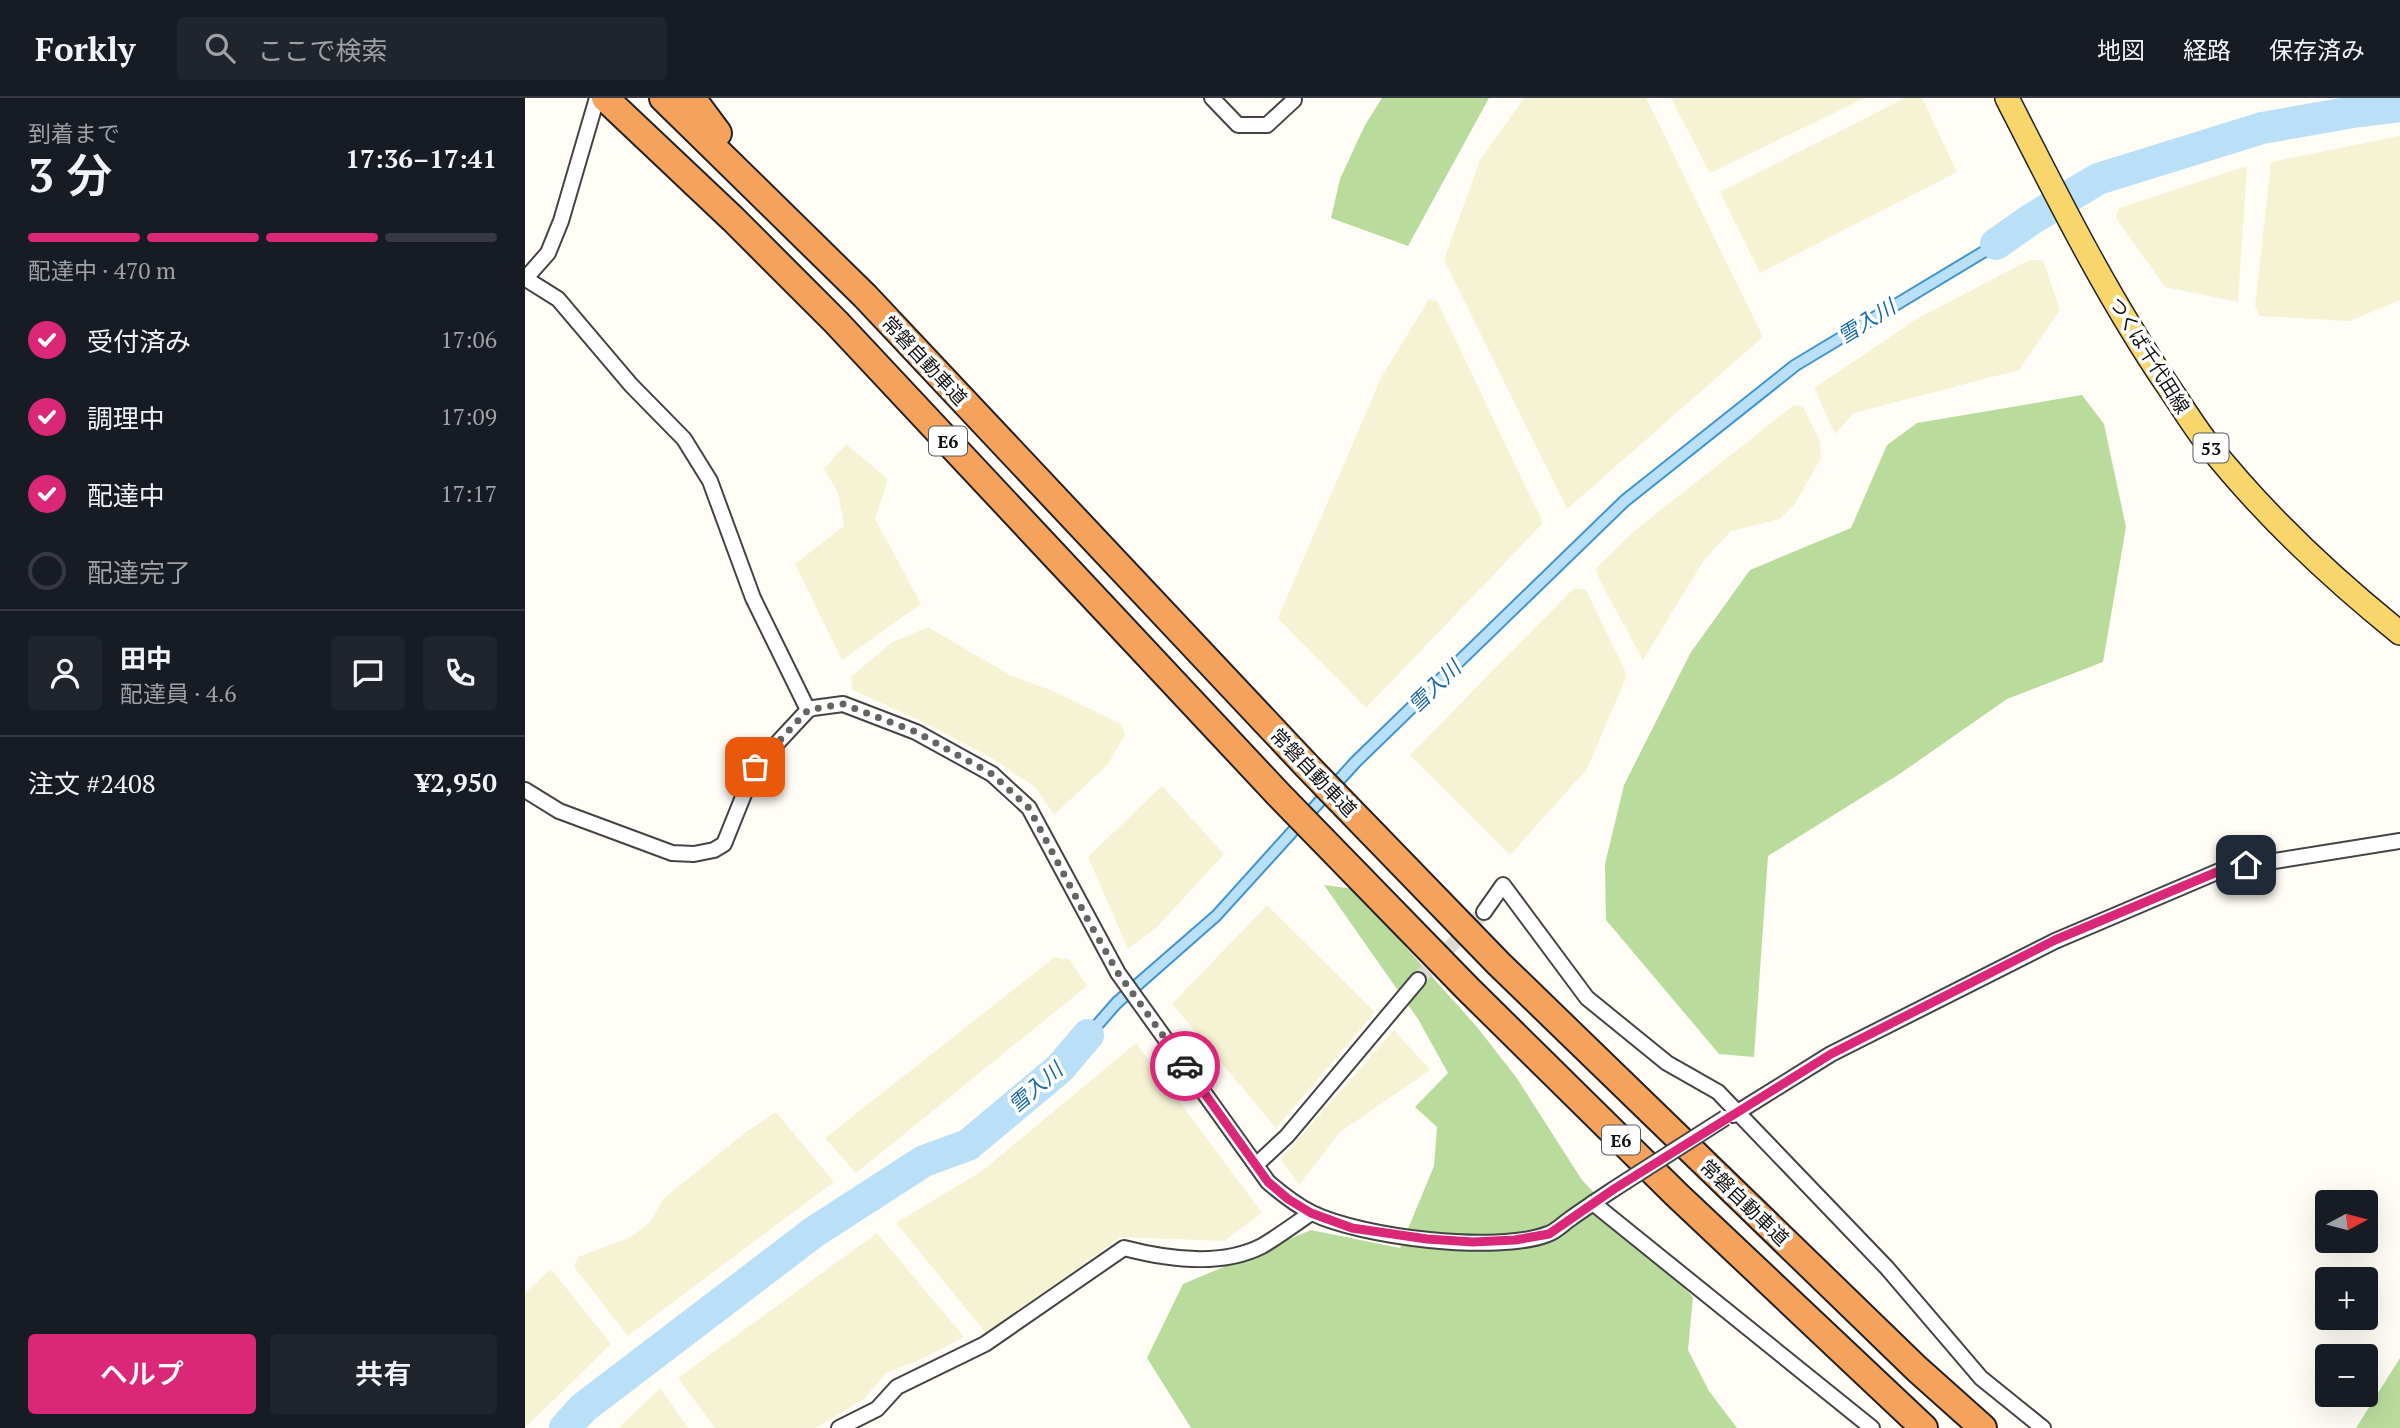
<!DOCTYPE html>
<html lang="ja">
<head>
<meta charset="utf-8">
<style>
	body { margin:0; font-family:"PT Serif","Noto Sans JP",serif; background:#20242c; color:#f1f3f6; height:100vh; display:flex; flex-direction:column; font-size:26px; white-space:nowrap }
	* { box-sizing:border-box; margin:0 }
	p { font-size:23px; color:#9ea1a6 }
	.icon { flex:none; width:38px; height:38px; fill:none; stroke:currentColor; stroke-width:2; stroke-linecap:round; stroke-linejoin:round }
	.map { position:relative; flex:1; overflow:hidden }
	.panel { display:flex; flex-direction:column; background:#171b24; width:525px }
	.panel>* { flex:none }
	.needle { width:46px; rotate:83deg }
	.tools { position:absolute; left:1790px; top:1092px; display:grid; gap:14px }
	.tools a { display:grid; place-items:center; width:63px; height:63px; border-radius:7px; background:#171b24; box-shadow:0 7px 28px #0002; font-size:35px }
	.pin { position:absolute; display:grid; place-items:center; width:60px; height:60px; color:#fff; margin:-30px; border-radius:14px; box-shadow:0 4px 10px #0006 }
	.courier { position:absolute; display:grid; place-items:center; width:70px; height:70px; margin:-35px; border:5px solid #db2777; border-radius:50%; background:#fff; color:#222; box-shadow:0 2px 9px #0007 }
	.overview em { font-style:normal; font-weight:600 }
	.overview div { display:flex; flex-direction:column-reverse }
	.overview { display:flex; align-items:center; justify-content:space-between; height:119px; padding:0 28px }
	h1 { font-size:46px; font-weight:600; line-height:52px }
	.bar { display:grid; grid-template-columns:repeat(4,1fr); gap:10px 7px; align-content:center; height:84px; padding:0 28px }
	.bar i { height:9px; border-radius:5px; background:#363941 }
	.bar .on { background:#db2777 }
	.bar p { grid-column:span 4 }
	.line { display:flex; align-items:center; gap:18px; padding:0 28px; border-top:2px solid #363941 }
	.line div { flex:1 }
	.round { display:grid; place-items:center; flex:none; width:74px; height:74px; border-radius:7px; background:#20242c }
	ol { padding:0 28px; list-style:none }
	li { display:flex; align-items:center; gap:21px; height:77px }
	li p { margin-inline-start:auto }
	li .icon { padding:7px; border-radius:50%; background:#db2777; color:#fff; stroke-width:4 }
	li:last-child { color:#9ea1a6 }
	li i { width:38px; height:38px; border:4px solid #363941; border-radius:50% }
	.button { display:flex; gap:14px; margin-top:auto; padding:14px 28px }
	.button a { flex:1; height:80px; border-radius:7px; background:#db2777; color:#fff; font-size:28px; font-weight:600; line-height:80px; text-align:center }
	.button a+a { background:#20242c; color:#f1f3f6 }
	header { display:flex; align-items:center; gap:42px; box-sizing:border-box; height:98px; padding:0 35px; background:#171b24; border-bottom:2px solid #363941 }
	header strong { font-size:33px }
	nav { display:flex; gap:38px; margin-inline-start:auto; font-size:24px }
	.search { width:490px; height:63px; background:#20242c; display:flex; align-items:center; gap:18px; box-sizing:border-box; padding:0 24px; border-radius:7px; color:#9ea1a6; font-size:26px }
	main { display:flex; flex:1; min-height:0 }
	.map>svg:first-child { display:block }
	.farmland { fill:#f6f3d4 }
	.forest { fill:#b9dc9c }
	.water { fill:#b9e0f7; stroke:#3f96cf; stroke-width:2 }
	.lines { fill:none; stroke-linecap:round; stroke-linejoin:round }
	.river { stroke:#b9e0f7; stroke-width:32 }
	.street-tunnel { stroke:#dbdad3; stroke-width:14; stroke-dasharray:14 7; stroke-linecap:butt }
	.street-casing { stroke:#444; stroke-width:18 }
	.primary-casing { stroke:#222; stroke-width:26 }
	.highway-casing { stroke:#222; stroke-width:30 }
	.street { stroke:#fff; stroke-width:14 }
	.primary { stroke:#f9d66b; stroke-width:23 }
	.highway { stroke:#f5a25d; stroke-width:26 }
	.street-bridge-casing { stroke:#444; stroke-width:18; stroke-linecap:butt }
	.street-bridge { stroke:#fff; stroke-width:14 }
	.done { stroke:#646461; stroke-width:7; stroke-dasharray:0 12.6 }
	.route { stroke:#db2777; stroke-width:9 }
	.labels { text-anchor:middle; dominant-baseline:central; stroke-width:7; stroke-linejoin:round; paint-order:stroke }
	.shield { fill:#fff; stroke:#585858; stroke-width:2 }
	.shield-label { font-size:18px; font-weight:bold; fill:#111 }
	.street-label { font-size:19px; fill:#111; stroke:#fff }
	.water-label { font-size:21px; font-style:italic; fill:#1768a6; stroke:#fff }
</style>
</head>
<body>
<header>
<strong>Forkly</strong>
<div class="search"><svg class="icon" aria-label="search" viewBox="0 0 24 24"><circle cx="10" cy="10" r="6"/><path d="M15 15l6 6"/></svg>ここで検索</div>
<nav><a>地図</a><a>経路</a><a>保存済み</a></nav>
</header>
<main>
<section class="panel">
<div class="overview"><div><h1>3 分</h1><p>到着まで</p></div><em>17:36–17:41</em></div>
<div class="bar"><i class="on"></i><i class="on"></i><i class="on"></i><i></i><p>配達中 · 470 m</p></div>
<ol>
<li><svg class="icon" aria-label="check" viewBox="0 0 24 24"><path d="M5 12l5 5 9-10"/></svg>受付済み<p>17:06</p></li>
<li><svg class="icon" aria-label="check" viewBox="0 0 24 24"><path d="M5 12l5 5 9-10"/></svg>調理中<p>17:09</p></li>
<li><svg class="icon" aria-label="check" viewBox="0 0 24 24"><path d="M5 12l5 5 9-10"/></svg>配達中<p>17:17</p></li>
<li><i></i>配達完了</li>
</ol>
<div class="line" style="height:126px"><a class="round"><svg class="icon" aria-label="person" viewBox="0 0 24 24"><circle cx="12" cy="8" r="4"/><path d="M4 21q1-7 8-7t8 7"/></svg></a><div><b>田中</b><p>配達員 · 4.6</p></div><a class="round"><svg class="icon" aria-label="chat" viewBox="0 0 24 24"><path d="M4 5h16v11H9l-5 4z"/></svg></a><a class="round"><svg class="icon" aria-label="phone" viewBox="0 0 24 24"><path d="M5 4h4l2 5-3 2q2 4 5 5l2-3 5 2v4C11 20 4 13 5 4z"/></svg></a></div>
<div class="line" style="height:91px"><div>注文 #2408</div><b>¥2,950</b></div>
<div class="button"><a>ヘルプ</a><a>共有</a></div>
</section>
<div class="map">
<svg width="1875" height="1330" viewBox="0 0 1875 1330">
	<rect width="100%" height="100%" fill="#fffdf5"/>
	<g class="farmland">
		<polygon points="999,0 1121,0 1238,239 1042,411 919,162 955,62"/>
		<polygon points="1146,0 1340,0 1185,75"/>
		<polygon points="1380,0 1397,0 1432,74 1235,175 1195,94"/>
		<polygon points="1875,38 1875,202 1825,223 1735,218 1730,208 1746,64"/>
		<polygon points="1722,68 1713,204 1640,189 1591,120 1594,110"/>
		<polygon points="1504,162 1518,162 1535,212 1494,272 1329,315 1310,336 1289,290 1390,222"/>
		<polygon points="904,201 912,203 1018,425 841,610 753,520 856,280"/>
		<polygon points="1269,307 1278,309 1295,343 1296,360 1270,406 1255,421 1206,433 1179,462 1118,562 1073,479 1071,470 1108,434"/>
		<polygon points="321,346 363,381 350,421 396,506 317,562 270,466 319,428 313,394 299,371"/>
		<polygon points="1049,490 1061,492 1102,577 1062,671 985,757 885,657"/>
		<polygon points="403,529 485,577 528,593 596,626 600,637 583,666 529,717 511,690 470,662 400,625 328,592 326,579 366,545"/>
		<polygon points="637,688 699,756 632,829 603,851 563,759"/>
		<polygon points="742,807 850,914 751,1030 647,906"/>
		<polygon points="530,859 545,862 562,888 331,1075 300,1040"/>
		<polygon points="869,932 905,972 815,1034 774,1087 756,1061"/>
		<polygon points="611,945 737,1115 699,1143 596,1139 461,1235 371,1125 457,1073"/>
		<polygon points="251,1014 309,1084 103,1238 49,1169 53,1159 104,1140 125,1124 139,1100 221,1034"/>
		<polygon points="352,1135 439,1239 397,1261 361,1275 338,1302 290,1330 190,1330 153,1280"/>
		<polygon points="26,1171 86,1246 0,1330 0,1195"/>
		<polygon points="135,1290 163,1330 94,1330"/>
	</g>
	<g class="forest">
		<polygon points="857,0 964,0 883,148 806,120 815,81 840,27"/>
		<polygon points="1557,297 1579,326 1601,429 1578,564 1482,601 1376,675 1243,758 1229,959 1194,956 1081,822 1080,766 1099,687 1166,554 1225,472 1326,430 1362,347 1392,325"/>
		<polygon points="799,787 829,791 952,929 991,979 1057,1082 1168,1199 1163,1252 1184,1293 1212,1330 666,1330 622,1260 658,1186 786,1132 875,1150 909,1068 912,1029 890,1009 923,975 893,921"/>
		<polygon points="1875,1260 1875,1330 1831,1330"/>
	</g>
	<polygon class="water" points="1501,117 1508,127 1473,152 1274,272 1103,408 835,668 695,822 595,910 539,974 531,965 588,900 688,813 826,660 1096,398 1266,263 1467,142"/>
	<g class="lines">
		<g class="river">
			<polyline points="1471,146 1505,122 1573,81 1737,30 1828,14 1875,8"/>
			<polyline points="40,1330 58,1310 289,1134 399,1063 443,1047 535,970 563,937"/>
		</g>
		<polyline class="street-tunnel" points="893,882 959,814"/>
		<g class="street-casing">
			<g id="street">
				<polyline points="687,0 713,27 742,27 769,2"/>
				<polyline points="0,181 23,155 36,123 72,0"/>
				<polyline points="1,181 33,201 106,287 159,341 185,383 228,500 283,612"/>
				<path d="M0 692 34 713 147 755 169 756 189 752 199 746 230 669 283 612 288 610 318 606 391 634 467 676 504 710 593 875 743 1084C757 1096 771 1107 787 1115 836 1139 972 1156 1023 1136 1030 1134 1038 1126 1045 1121 1059 1111 1074 1101 1089 1091"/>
				<polyline points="959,814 978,787 1062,900 1142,965 1193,994 1362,1170 1456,1280 1518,1330"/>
				<polyline points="1208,1017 1306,956 1530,843 1699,771 1875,743"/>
				<polyline points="731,1067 762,1038 893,882"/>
				<polyline points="1068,1105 1347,1330"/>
				<path d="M314 1330 352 1311 372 1289 460 1246 599 1150C641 1161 696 1169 737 1148 754 1138 770 1126 786 1115"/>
			</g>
		</g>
		<g class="primary-casing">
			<path id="primary" d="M1482 0C1532 98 1581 197 1643 288 1656 307 1668 327 1682 345 1739 417 1804 478 1875 535"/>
		</g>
		<g class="highway-casing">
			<g id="highway">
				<polyline points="80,0 208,121 311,224 754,697 943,891 1152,1097 1399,1330"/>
				<polyline points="138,0 340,198 783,669 974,866 1392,1271 1458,1330"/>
				<polyline points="167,0 193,35"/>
			</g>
		</g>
		<use href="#street" class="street"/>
		<use href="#primary" class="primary"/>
		<use href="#highway" class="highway"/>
		<g class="street-bridge-casing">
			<polyline id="street-bridge" points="1089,1091 1200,1020"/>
		</g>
		<use href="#street-bridge" class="street-bridge"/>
	</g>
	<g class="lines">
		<polyline class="done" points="230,669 283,612 318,606 391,634 467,676 504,710 564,824 593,875 660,968"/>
		<polyline class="route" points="660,968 743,1084 763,1101 786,1115 827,1130 902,1141 948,1144 990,1142 1024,1136 1089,1091 1306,956 1530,842 1699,771 1721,767"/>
	</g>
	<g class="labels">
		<g class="shield">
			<rect x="404" y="328.5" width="38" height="29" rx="5"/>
			<rect x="1668.5" y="335.5" width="35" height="29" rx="5"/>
			<rect x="1077" y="1027.5" width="38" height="29" rx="5"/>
		</g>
		<g class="shield-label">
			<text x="423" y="343">E6</text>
			<text x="1686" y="350">53</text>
			<text x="1096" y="1042">E6</text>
		</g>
		<g class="street-label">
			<text transform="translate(1625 257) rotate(58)">つくば千代田線</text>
			<text transform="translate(400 262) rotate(47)">常磐自動車道</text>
			<text transform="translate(789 674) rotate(46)">常磐自動車道</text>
			<text transform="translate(1220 1104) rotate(44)">常磐自動車道</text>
		</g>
		<g class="water-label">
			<text transform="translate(1341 223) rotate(-32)">雪入川</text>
			<text transform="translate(909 588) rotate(-44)">雪入川</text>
			<text transform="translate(510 989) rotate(-41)">雪入川</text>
		</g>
	</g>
</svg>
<div class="tools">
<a><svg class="needle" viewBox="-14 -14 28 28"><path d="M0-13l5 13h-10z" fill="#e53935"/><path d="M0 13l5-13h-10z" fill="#9ea1a6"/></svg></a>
<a>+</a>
<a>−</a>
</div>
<div class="pin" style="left:230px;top:669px;background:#ea580c"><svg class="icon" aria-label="bag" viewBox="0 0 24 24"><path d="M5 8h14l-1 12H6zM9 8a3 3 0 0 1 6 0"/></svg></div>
<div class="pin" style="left:1721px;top:767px;background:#1f2937"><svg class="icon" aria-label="home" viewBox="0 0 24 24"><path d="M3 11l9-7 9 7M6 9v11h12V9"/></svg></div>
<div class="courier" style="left:660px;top:968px"><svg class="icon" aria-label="car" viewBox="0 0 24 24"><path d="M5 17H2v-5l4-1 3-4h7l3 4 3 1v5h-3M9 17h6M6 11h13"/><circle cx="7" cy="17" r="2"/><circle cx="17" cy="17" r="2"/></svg></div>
</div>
</main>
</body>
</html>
